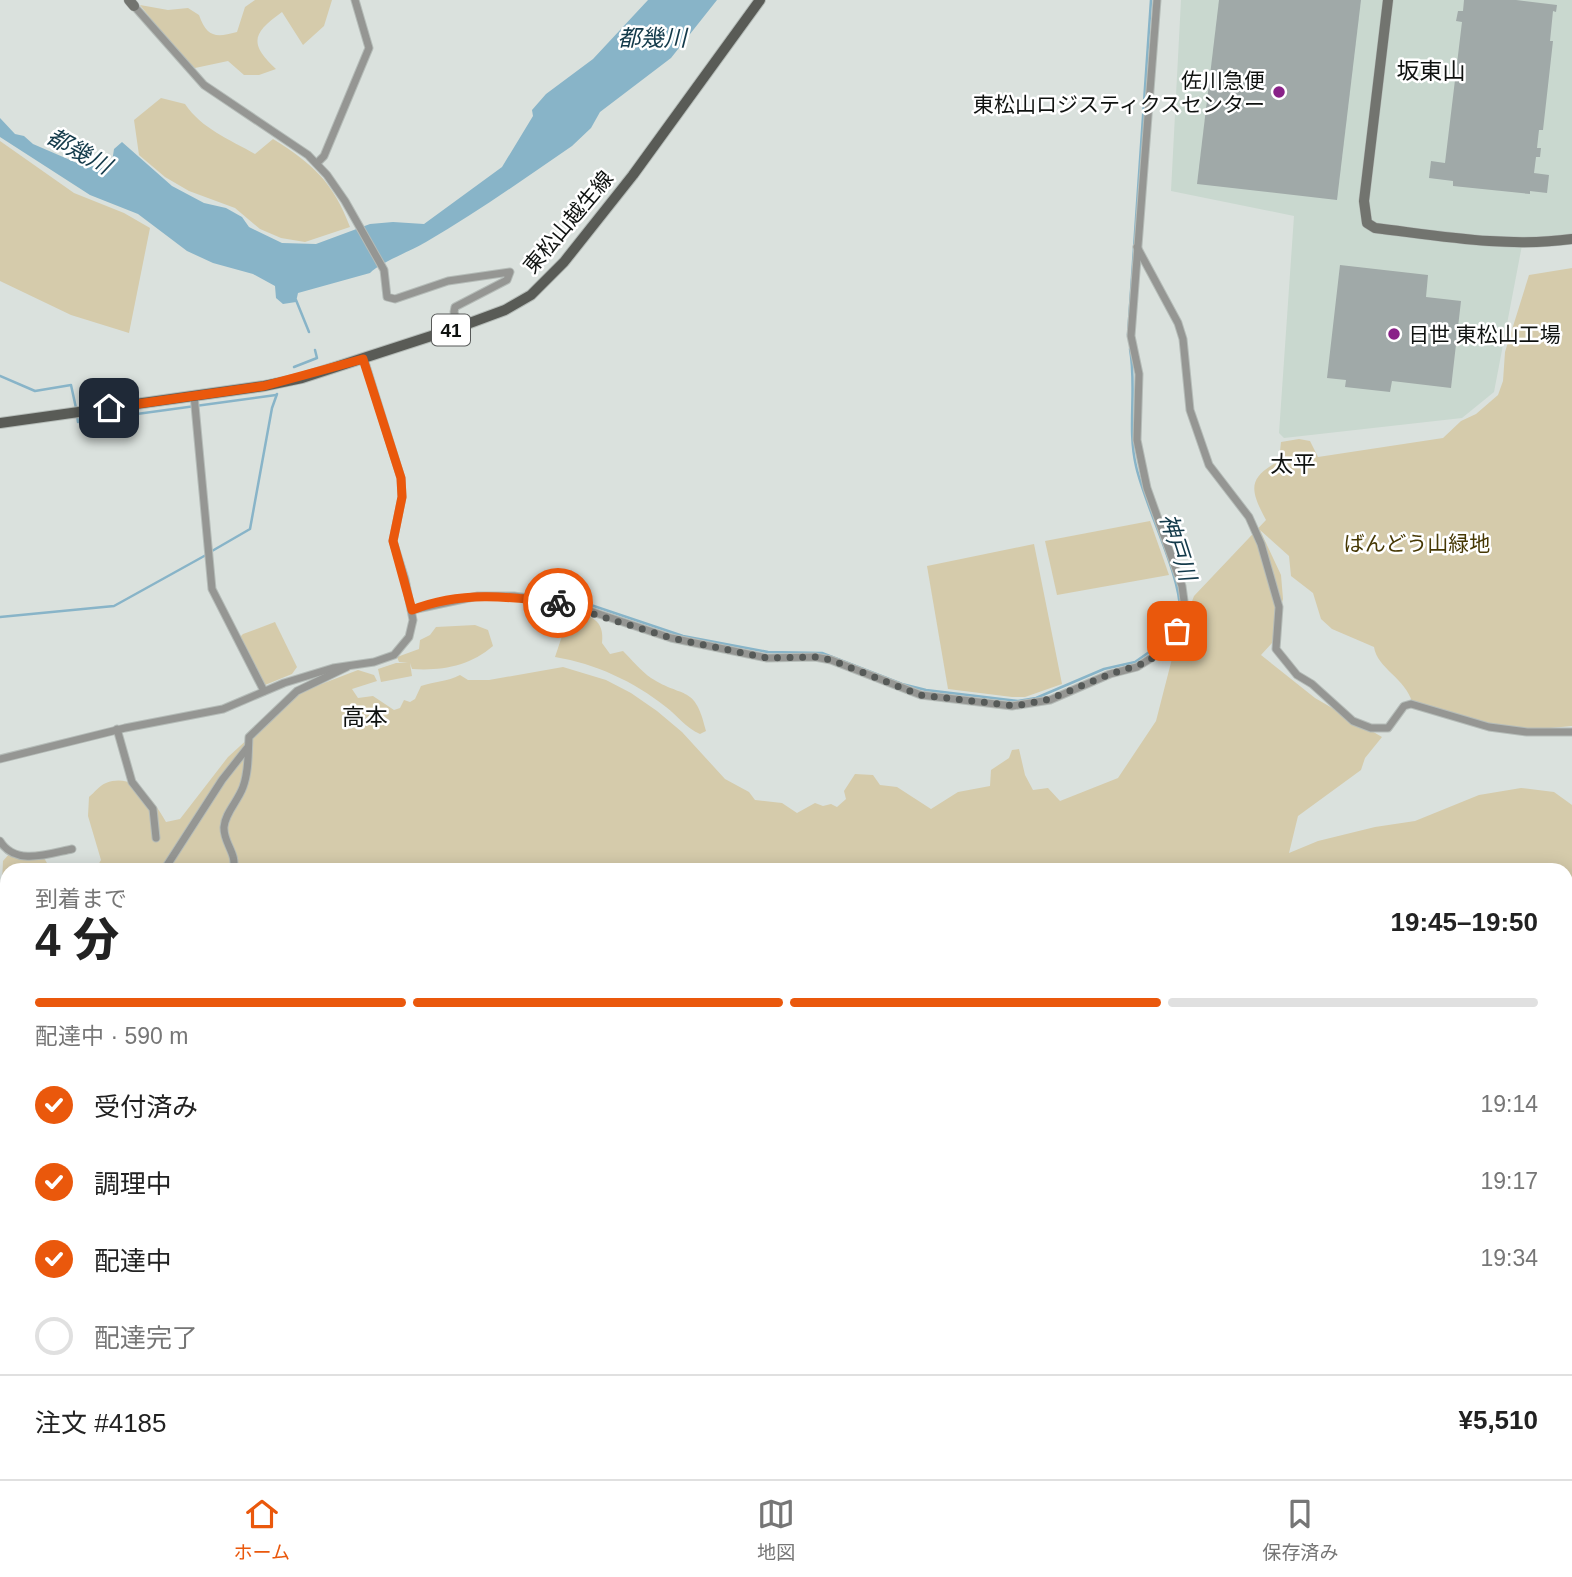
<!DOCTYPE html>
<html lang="ja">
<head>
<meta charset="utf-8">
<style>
	body { margin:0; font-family:Arial,"Noto Sans JP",sans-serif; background:#f2f2f2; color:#222; height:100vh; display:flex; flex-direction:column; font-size:26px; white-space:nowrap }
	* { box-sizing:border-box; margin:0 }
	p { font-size:23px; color:#767676 }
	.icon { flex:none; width:38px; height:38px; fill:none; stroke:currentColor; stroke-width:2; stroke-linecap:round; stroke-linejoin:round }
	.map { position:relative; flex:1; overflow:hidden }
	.sheet { position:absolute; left:0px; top:863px; width:1573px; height:618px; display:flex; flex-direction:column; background:#fff; border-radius:21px 21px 0 0; box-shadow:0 4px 18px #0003 }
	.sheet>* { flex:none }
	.pin { position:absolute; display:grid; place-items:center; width:60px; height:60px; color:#fff; margin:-30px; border-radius:14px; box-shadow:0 4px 10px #0006 }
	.courier { position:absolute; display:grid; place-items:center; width:70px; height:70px; margin:-35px; border:5px solid #ea580c; border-radius:50%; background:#fff; color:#222; box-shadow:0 2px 9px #0007 }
	.head em { font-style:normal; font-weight:800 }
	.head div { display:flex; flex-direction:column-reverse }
	.head { display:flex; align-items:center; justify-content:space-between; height:119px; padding:0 35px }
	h1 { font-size:46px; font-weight:800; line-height:52px }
	.bar { display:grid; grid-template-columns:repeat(4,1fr); gap:10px 7px; align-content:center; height:84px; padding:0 35px }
	.bar i { height:9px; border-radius:5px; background:#e0e0e0 }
	.bar .current { background:#ea580c }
	.bar p { grid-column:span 4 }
	.line { display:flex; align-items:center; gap:18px; padding:0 35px; border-top:2px solid #e0e0e0 }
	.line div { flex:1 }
	ol { padding:0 35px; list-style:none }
	li { display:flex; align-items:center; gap:21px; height:77px }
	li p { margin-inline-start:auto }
	li .icon { padding:7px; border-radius:50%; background:#ea580c; color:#fff; stroke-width:4 }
	li:last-child { color:#767676 }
	li i { width:38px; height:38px; border:4px solid #e0e0e0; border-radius:50% }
	.menu { display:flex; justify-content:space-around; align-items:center; height:98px; border-top:2px solid #e0e0e0; background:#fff; font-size:19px; color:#767676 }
	.menu a { display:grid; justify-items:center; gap:4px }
	.menu .current { color:#ea580c }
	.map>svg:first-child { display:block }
	.built { fill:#c9d8cf }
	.green { fill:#d5cbab }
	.water { fill:#88b4c8 }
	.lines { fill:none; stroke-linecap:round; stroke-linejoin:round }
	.stream { stroke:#88b4c8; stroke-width:2.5 }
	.building { fill:#a0a9a8 }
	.street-casing { stroke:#b5bcb8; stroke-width:9 }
	.secondary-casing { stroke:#b5bcb8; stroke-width:11 }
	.primary-casing { stroke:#b5bcb8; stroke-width:12 }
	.street { stroke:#959693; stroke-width:7 }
	.secondary { stroke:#72746f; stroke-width:10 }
	.primary { stroke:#595b56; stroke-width:10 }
	.done { stroke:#565a58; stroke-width:7; stroke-dasharray:0 12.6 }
	.route { stroke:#ea580c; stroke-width:9 }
	.poi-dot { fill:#892188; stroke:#fff; stroke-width:2.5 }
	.labels { text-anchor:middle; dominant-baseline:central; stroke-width:5; stroke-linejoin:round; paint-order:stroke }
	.shield { fill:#fff; stroke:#575958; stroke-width:2 }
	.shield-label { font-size:19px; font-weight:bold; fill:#0f1210 }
	.poi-label { font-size:21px; fill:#0f1210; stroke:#fff; text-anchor:end }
	.street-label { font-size:21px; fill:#0f1210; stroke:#fff }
	.park-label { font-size:21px; fill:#463804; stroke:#fff }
	.water-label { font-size:23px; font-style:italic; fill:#133a4a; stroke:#fff }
	.neighbourhood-label { font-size:23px; fill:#0f1210; stroke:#fff }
</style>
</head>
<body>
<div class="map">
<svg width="1572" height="1479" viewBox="0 0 1572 1479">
	<rect width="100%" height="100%" fill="#dae1dd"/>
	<polygon class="built" points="1181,0 1572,0 1572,234 1523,240 1494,392 1462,418 1284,438 1279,433 1294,216 1171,191"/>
	<g class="green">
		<path d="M255 0H332L324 26 303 45 282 12C253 33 248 43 276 69L259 75H244L228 61 195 68 180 55 140 5 168 10 188 8 199 15C207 37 215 38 237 32L245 7Z"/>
		<path d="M161 98 185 104C202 129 229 139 255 154L273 139C313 164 333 182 350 227L305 242 281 238 260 229 235 208 189 191 165 177 139 155 134 120Z"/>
		<polygon points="0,141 74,193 124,213 150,228 129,333 71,315 0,281"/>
		<path d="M1572 268V726L1529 730 1492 725 1412 702C1406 679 1377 668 1374 647L1332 629 1321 619 1313 593 1291 576 1289 556 1260 530 1281 575 1283 599 1272 643 1261 655 1315 698 1382 737 1365 758 1361 770 1298 816 1289 853 1318 841 1375 827 1415 821 1479 795 1521 788 1554 792 1572 805V1479H1295L1294 1474H1566V870H95L101 860 88 816 89 797C94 793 100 785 106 783 135 772 154 801 166 822L180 819 228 757 298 693 358 670 374 675 377 681 352 689 358 698 373 696 394 710 400 708 404 700 410 702 415 699 421 686C435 681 447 682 460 675L468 680H489L563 667 606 680 631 693 657 711 682 732 725 779 749 792 755 800 782 803 797 813 815 803 823 806 831 804 837 807 846 799 844 791 855 774 873 775 880 785 897 787 931 809 958 792 990 786 991 770 1009 758 1012 750 1019 749 1025 775 1033 790 1048 788 1060 801 1118 778 1156 721 1175 647 1194 596 1266 520C1250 490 1247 478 1279 461L1281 442 1299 439 1310 441 1318 457 1443 438 1461 421 1476 414 1498 395 1503 381 1505 352 1529 275Z"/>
		<polygon points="1150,521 1169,575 1057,595 1045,541"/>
		<polygon points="1034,544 1062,684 1025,697 1012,697 948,689 927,566"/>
		<path d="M570 612C590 614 605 620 602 643L610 654 623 651C632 660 641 671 651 678 684 699 695 684 706 731L700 734C686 728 678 716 666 707 633 681 596 664 555 657Z"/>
		<polygon points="275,622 297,667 292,674 265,685 240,637 243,634"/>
		<path d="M475 625 488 630 493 646C470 666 442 671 412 669L410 663 412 676 381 682 378 669 396 663H408L399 662 397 657 419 649 420 640 430 635 436 627Z"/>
		<polygon points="40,851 51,870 7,870 7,923 0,924 3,861 10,853 25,854"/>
		<polygon points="7,931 7,1474 315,1474 311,1479 0,1479 0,934"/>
		<polygon points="404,1474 499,1474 495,1479 399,1479"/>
		<polygon points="651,1474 853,1474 855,1479 657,1479"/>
		<polygon points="935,1474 1034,1474 1036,1479 936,1479"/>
		<polygon points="1091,1474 1203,1474 1200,1475 1201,1478 1206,1474 1292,1474 1292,1479 1094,1479"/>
	</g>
	<g class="water">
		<path d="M648 0H717L671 58 600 112 591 128 572 146C524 179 476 213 426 242 411 251 379 263 370 273L298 293 296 302 283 304 276 298 275 286 253 274 213 263 187 251 138 214 90 195 0 137V118L15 134 24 136 33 144 77 163 102 168 112 162 114 149 122 142 172 186 204 203 226 208 242 217 249 227 282 243 316 244 370 224 393 222 424 224 502 167 533 116 532 110 546 94 593 59Z"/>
		<polygon points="0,1045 7,1055 7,1134 0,1138"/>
	</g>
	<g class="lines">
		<g class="stream">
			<polyline points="296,300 309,332"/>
			<polyline points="1128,335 1151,0"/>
			<path d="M1130 349C1137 388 1127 428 1136 466 1145 507 1182 577 1180 614"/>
			<polyline points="294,367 317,358 315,350"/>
			<polyline points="0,376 35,391 71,385 76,408"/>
			<polyline points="77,415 78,422 276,395"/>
			<polyline points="212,551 250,529 272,408 277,394"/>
			<polyline points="564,596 683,636 768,652 822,653 902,684 926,690 1018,701 1036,698 1104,669 1135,662 1162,643 1176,624"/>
			<polyline points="0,617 114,606 206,555"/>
		</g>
	</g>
	<g class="building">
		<polygon points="1219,0 1361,0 1337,200 1197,184"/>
		<polygon points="1464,0 1516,0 1557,5 1556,12 1553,11 1550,41 1553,41 1543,130 1539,130 1537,148 1541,148 1540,157 1536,157 1534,173 1549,175 1547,193 1530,191 1530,194 1453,186 1453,181 1429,178 1431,161 1445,163 1462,22 1456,21 1458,11 1463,11"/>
		<polygon points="1340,265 1428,275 1426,297 1461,301 1451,388 1392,381 1390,392 1345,387 1346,380 1327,378"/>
	</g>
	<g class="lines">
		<g class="street-casing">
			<g id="street">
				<polyline points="134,6 204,85 308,155 327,175 345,201 384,270 387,297 395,299 448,281 510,272 507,280 455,307 454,312 459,327"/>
				<polyline points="317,163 324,156 369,48 355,0"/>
				<polyline points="1137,247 1178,323 1183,339 1190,410 1209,465 1249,517 1261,544 1279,607 1276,649 1297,675 1312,684 1353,721 1371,728 1388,728 1404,706 1411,704 1489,727 1527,732 1572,732"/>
				<polyline points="194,395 212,589 264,691"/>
				<polyline points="412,610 478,596 514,596 569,604 671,638 767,658 815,657 831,660 921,695 1012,706 1050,700 1110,674 1137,667 1164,650 1177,631 1185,608 1182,586 1147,488 1137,440 1139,374 1131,336 1157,0"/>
				<polyline points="117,729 132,782 153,809 156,838"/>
				<polyline points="0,759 125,728 223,709 284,683 333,668 374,662 394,655 409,637 413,620 405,579 393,541 402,497 401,478 364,359"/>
				<path d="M0 841C15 866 48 854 72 849"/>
				<polyline points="164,870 222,780 248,747"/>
				<path d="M233 870C238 854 223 843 224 827 225 813 238 801 243 787 249 771 248 753 249 737L297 691 347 667"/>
				<polyline points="324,1474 326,1479"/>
			</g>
		</g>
		<g class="secondary-casing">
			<g id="secondary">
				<polyline points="129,0 134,6"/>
				<path d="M1388 0 1364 201 1367 223 1375 228C1441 236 1506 248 1572 239"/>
			</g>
		</g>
		<g class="primary-casing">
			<polyline id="primary" points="0,423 264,386 302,378 459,327 505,310 531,295 564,262 633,175 760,0"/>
		</g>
		<use href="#street" class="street"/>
		<use href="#secondary" class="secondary"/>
		<use href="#primary" class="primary"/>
	</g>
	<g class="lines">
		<polyline class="done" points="558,603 671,638 767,658 815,657 831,660 920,695 1016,706 1050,699 1110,674 1145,663 1164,650 1177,631"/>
		<path class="route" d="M109 408 264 386 363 359 401 478 402 497 393 541 412 610C460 591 509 596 558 603"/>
	</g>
	<g class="poi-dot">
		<circle cx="1279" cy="92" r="7"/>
		<circle cx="1394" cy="334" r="7"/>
	</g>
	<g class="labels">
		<rect class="shield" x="432" y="314.5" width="38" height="31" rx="5"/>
		<g class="shield-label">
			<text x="451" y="330">41</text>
		</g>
		<g class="poi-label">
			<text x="1265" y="80">佐川急便<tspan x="1265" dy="24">東松山ロジスティクスセンター</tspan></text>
			<text x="1408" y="334" text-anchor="start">日世 東松山工場</text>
		</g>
		<g class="street-label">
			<text transform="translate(568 222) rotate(-50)">東松山越生線</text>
		</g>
		<g class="park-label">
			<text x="1417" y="543">ばんどう山緑地</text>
		</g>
		<g class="water-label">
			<text x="652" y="38">都幾川</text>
			<text transform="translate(79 151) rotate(29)">都幾川</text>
			<text transform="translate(1178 547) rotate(72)">神戸川</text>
		</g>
		<g class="neighbourhood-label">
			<text x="1431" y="71">坂東山</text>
			<text x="1293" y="464">太平</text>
			<text x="365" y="717">高本</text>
		</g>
	</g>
</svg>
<div class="pin" style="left:1177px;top:631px;background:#ea580c"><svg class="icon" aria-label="bag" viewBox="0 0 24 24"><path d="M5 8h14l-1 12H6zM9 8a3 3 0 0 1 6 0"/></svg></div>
<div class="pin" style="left:109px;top:408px;background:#1f2937"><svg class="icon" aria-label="home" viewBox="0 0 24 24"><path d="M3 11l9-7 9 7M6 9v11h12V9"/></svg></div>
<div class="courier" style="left:558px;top:603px"><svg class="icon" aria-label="bike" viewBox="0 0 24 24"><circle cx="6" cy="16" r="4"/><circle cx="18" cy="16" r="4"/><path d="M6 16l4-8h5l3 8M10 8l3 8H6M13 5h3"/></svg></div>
<section class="sheet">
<div class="head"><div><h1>4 分</h1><p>到着まで</p></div><em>19:45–19:50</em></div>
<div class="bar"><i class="current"></i><i class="current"></i><i class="current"></i><i></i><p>配達中 · 590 m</p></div>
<ol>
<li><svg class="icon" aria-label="check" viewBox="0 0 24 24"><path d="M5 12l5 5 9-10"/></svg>受付済み<p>19:14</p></li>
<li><svg class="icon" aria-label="check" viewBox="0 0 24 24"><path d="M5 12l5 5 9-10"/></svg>調理中<p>19:17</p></li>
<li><svg class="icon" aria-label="check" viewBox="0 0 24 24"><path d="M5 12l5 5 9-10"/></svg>配達中<p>19:34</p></li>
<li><i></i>配達完了</li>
</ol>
<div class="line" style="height:91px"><div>注文 #4185</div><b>¥5,510</b></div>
</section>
</div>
<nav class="menu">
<a class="current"><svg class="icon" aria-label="home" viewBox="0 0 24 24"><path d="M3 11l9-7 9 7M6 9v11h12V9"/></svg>ホーム</a>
<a><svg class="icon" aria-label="map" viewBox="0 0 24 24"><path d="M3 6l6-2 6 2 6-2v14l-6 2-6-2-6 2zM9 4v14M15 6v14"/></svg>地図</a>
<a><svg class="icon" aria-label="saved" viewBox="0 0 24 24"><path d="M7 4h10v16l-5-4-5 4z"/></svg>保存済み</a>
</nav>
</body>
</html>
